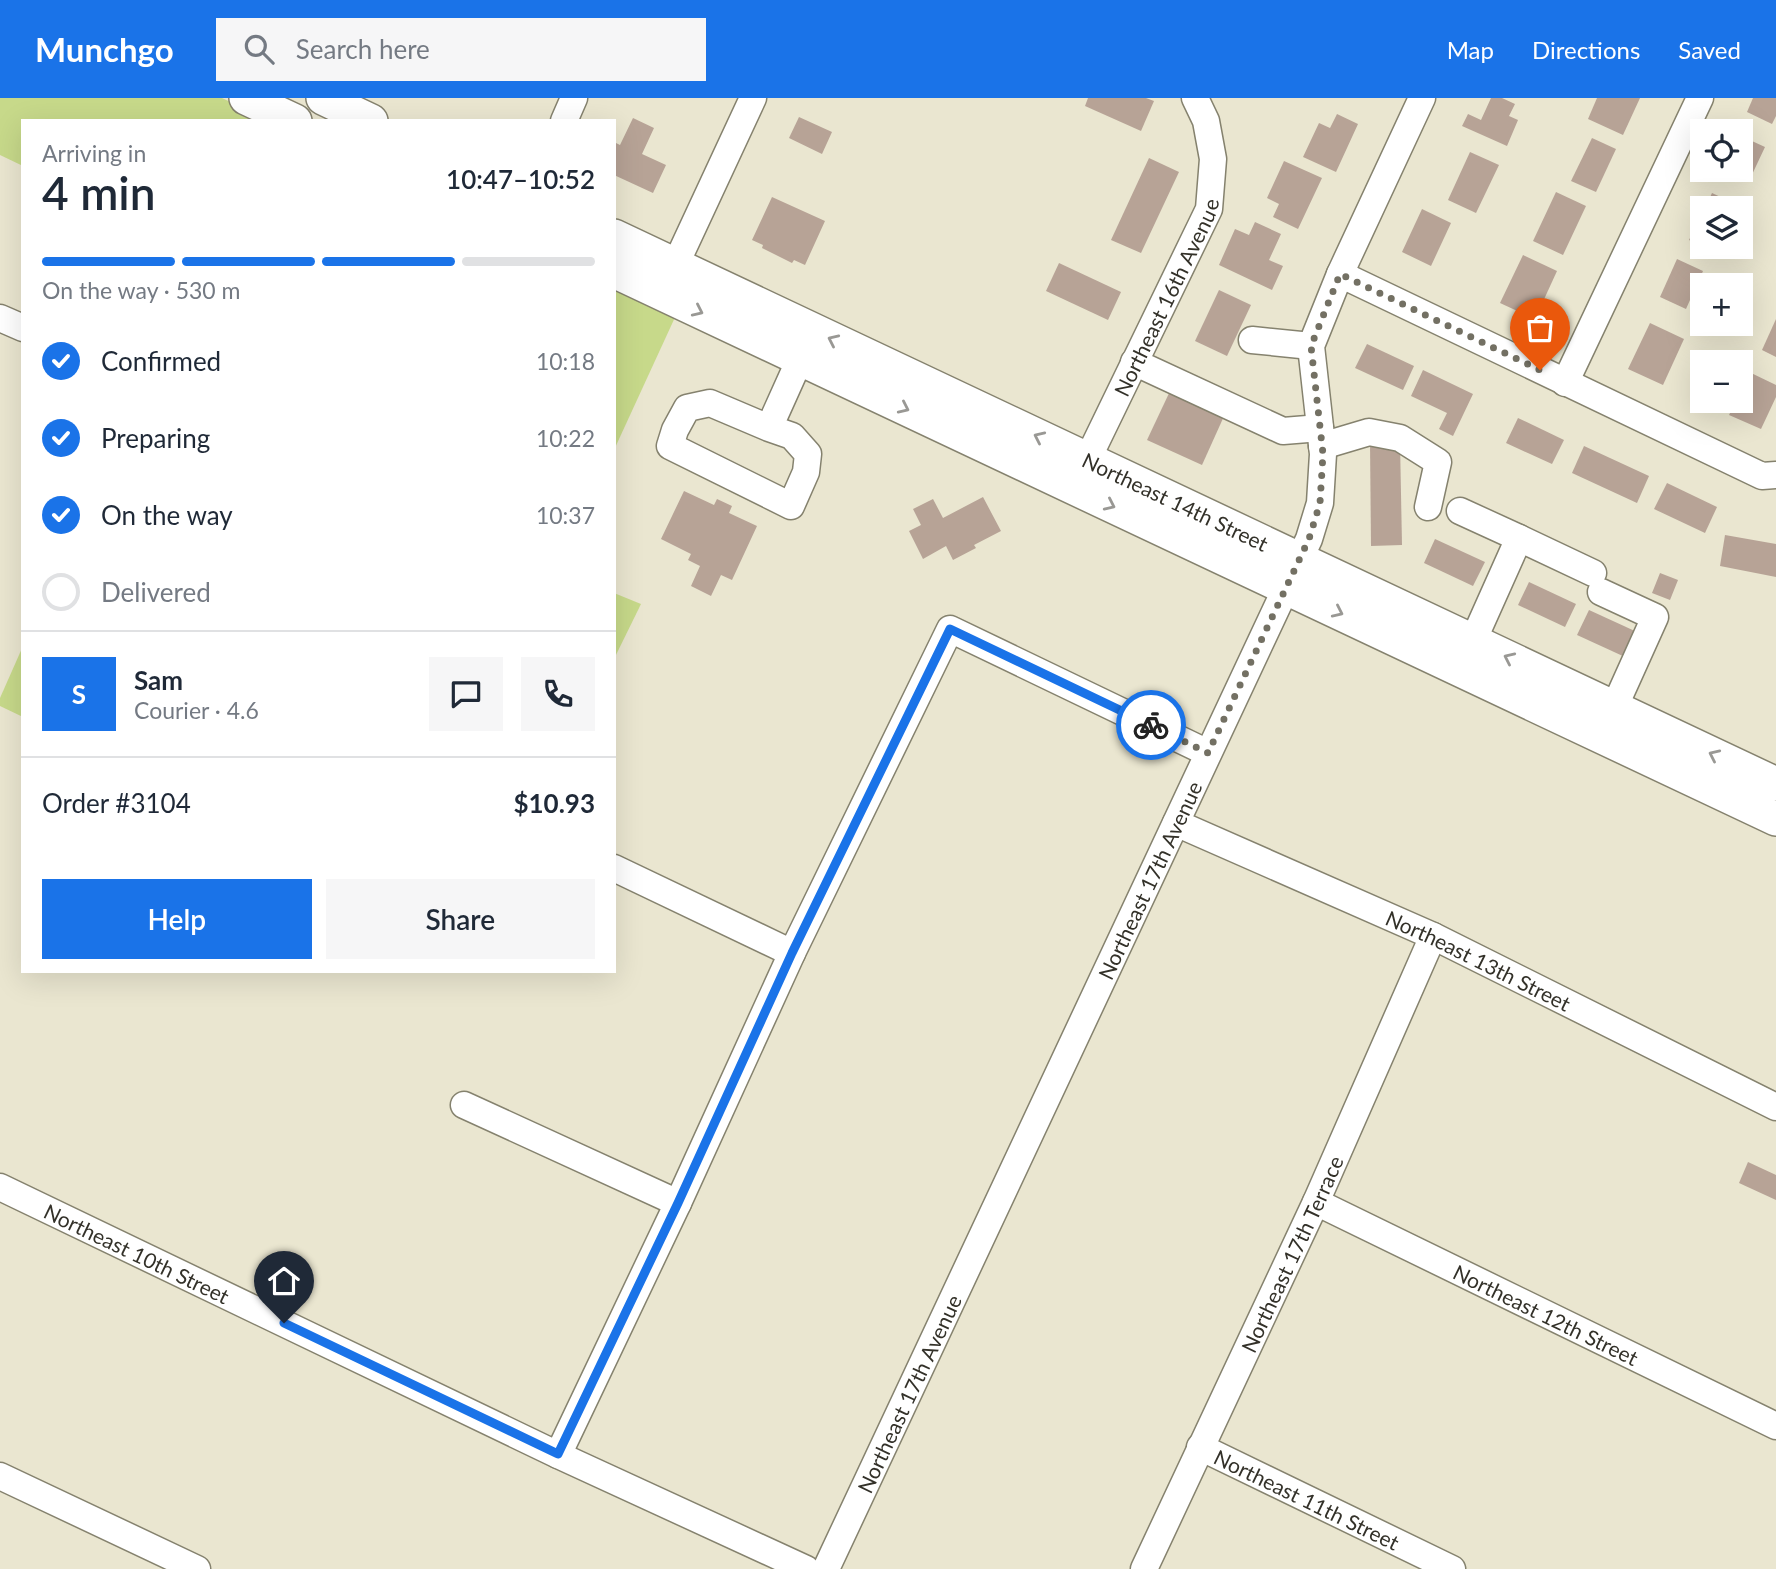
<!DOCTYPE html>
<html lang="en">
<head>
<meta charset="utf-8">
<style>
	body { margin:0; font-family:Lato,sans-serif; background:#f6f6f7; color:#1f2937; height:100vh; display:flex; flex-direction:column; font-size:26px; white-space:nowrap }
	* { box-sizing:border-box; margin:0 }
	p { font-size:23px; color:#747a83 }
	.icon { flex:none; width:38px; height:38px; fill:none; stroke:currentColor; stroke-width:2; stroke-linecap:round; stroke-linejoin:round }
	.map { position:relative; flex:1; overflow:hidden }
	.sheet { position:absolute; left:21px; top:21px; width:595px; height:854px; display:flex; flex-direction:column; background:#fff; border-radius:0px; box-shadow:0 7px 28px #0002 }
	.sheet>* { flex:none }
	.buttons { position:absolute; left:1690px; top:21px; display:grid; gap:14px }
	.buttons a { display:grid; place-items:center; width:63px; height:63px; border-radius:0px; background:#fff; box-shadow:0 7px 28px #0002; font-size:35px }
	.pin { position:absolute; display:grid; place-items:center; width:60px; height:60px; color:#fff; margin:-72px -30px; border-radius:50% 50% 50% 0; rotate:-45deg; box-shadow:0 0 7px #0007 }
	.pin .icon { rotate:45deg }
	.courier { position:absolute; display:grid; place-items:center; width:70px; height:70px; margin:-35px; border:5px solid #1a73e8; border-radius:50%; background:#fff; color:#222; box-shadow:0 2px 9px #0007 }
	.headline em { font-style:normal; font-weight:600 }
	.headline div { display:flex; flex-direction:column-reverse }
	.headline { display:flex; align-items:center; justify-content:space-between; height:119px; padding:0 21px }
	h1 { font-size:46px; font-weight:600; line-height:52px }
	.bar { display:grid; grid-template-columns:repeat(4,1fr); gap:10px 7px; align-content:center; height:84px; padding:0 21px }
	.bar i { height:9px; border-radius:5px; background:#e0e1e3 }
	.bar .current { background:#1a73e8 }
	.bar p { grid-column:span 4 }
	.line { display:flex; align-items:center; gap:18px; padding:0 21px; border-top:2px solid #e0e1e3 }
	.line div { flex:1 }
	.round { display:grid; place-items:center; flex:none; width:74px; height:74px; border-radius:0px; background:#f6f6f7 }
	ol { padding:0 21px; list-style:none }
	li { display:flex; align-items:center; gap:21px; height:77px }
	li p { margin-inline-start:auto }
	li .icon { padding:7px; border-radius:50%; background:#1a73e8; color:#fff; stroke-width:4 }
	li:last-child { color:#747a83 }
	li i { width:38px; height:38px; border:4px solid #e0e1e3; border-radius:50% }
	.button { display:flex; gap:14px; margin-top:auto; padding:14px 21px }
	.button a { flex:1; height:80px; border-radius:0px; background:#1a73e8; color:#fff; font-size:28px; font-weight:600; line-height:80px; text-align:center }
	.button a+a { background:#f6f6f7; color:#1f2937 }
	header { display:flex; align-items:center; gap:42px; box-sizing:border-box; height:98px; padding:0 35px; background:#1a73e8; color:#fff }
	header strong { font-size:33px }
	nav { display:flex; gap:38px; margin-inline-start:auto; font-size:24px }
	.search { width:490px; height:63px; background:#f6f6f7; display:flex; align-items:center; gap:18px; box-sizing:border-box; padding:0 24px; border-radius:0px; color:#747a83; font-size:26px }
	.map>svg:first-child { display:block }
	.green { fill:#c7d98a }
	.building { fill:#b7a396 }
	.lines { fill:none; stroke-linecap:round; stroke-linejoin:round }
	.minor-casing { stroke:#85826e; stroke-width:29 }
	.major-casing { stroke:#85826e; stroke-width:36 }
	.minor { stroke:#fff; stroke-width:26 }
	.major { stroke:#fff; stroke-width:33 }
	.oneway { stroke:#999894 }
	.done { stroke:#737063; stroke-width:7; stroke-dasharray:0 12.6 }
	.route { stroke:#1a73e8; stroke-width:9 }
	.labels { text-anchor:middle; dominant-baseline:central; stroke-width:5; stroke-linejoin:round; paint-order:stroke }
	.street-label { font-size:21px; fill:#333129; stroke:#f7f3dd }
</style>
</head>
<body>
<header>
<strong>Munchgo</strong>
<div class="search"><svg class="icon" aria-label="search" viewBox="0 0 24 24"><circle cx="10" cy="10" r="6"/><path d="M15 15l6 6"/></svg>Search here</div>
<nav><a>Map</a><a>Directions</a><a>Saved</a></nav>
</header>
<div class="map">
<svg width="1776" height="1471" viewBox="0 0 1776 1471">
	<rect width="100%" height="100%" fill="#eae6d0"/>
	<g class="green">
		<polygon points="0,0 222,0 270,23 23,23 23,68 0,57"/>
		<polygon points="614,185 677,215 614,352"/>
		<polygon points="614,495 641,506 614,561"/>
		<polygon points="23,548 23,619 0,608 0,600"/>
	</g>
	<g class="building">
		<polygon points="1088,0 1146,0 1154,3 1141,33 1085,8"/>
		<polygon points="1491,0 1502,0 1515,6 1509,18 1518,22 1507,48 1462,28 1468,16 1481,22"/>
		<polygon points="1597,0 1640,0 1623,37 1588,21"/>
		<polygon points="1753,0 1776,0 1776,18 1772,26 1747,14"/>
		<polygon points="1337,16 1358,26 1336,74 1303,59 1319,25 1330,30"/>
		<polygon points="799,19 832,34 822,56 789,40"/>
		<polygon points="633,20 654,30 642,56 666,67 653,95 614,77 614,44 620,47"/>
		<polygon points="1741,38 1765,49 1749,83 1725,72 1741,72"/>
		<polygon points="1592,40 1616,51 1596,94 1571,83"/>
		<polygon points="1470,54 1499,67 1476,115 1448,102"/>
		<polygon points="1149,60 1179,74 1141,155 1111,142"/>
		<polygon points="1284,63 1322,80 1298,131 1273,119 1279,106 1267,100"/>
		<polygon points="1556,94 1586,108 1563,157 1533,143"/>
		<polygon points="1712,95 1740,108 1739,110 1705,110"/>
		<polygon points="772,99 825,123 805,167 794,162 792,165 762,150 763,147 752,142"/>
		<polygon points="1422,111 1451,125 1431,168 1402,154"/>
		<polygon points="1703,114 1703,149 1735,149 1729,161 1689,142"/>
		<polygon points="1255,124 1281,136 1269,162 1283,168 1272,192 1219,167 1235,131 1249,137"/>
		<polygon points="1523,157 1557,173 1535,221 1500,205"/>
		<polygon points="1677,161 1703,173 1686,211 1660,199"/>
		<polygon points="1059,165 1121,194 1108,222 1046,193"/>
		<polygon points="1219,192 1251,207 1227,258 1195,243"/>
		<polygon points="1776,221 1776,259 1762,252"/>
		<polygon points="1650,225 1684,241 1663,287 1628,271"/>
		<polygon points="1367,246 1414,268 1403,292 1355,270"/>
		<polygon points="1423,272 1473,296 1453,338 1439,331 1447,315 1411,298"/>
		<polygon points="1749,274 1776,287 1776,299 1761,331 1729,317 1736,303 1741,303 1741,291"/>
		<polygon points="1171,291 1225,316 1202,367 1147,342"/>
		<polygon points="1518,320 1564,342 1552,366 1506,345"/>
		<polygon points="1370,344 1400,344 1402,447 1371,448"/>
		<polygon points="1584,348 1649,378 1637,405 1572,375"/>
		<polygon points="1667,385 1717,409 1705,435 1654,411"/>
		<polygon points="684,393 714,407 717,401 732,408 729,415 757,428 732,482 721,477 711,498 691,488 700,468 688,462 691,456 661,441"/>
		<polygon points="983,399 1001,433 974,447 976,450 953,462 946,448 923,461 909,433 921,427 913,411 933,401 943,420"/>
		<polygon points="1725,437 1776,446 1776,479 1720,468"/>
		<polygon points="1435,441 1485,464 1473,488 1424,465"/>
		<polygon points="1660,475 1678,482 1670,502 1652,495"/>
		<polygon points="1529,484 1576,506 1565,529 1518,507"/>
		<polygon points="1589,512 1637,534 1625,559 1577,537"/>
		<polygon points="1748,1064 1776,1077 1776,1102 1739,1085"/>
	</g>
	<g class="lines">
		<g class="minor-casing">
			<g id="minor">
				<polyline points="564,23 574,0"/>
				<polyline points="1340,176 1762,378 1776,377"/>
				<polyline points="667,185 753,0"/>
				<polyline points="0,220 23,230"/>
				<polyline points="1252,242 1311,248"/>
				<polyline points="1134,264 1283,333 1320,330"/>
				<polyline points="1565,285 1700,0"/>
				<polyline points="769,330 710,305 687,310 675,332 670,348 791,408 806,374 808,356 792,338 769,330 800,261"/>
				<polyline points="1322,348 1369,334 1400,340 1438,364 1428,409"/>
				<path id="s1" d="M1079 379 1209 111 1213 61 1206 23 1195 0"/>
				<polyline points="1460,413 1519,440 1473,543"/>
				<polyline points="1519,440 1593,475"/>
				<polyline points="1601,494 1655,519 1614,610"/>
				<path id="s2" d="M1176 725 1433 838 1776 1009"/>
				<polyline points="614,770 792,855"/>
				<polyline points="464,1007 678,1105"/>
				<path id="s3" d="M0 1089 558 1357 806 1471"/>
				<path id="s4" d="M1316 1104 1776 1328"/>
				<path id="s5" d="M1200 1349 1452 1471"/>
				<polyline points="558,1357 678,1105 792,855 950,531 1208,655"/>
				<polyline points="0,1378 197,1471"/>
				<path id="s6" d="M826 1471 1309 441 1320 405 1323 356 1311 248 1340 176 1422 0"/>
				<path id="s7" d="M1144 1471 1316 1104 1433 838"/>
			</g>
		</g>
		<g class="major-casing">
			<g id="major">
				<polyline points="246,0 295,23"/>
				<polyline points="323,0 371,23"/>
				<path id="s8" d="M614 138 1776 686"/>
				<polyline points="614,173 1776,721"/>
			</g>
		</g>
		<use href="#minor" class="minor"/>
		<use href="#major" class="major"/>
	</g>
	<defs><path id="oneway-chevron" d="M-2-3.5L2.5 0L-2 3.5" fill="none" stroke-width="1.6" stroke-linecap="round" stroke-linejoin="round" transform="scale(1.75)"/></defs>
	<g class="oneway">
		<use href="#oneway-chevron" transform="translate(698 213) rotate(25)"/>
		<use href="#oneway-chevron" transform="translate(833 242) rotate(-155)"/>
		<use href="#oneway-chevron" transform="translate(904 310) rotate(25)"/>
		<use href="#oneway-chevron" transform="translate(1039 339) rotate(-155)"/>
		<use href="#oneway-chevron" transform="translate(1110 407) rotate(25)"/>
		<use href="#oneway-chevron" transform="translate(1338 514) rotate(25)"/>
		<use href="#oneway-chevron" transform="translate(1509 560) rotate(-155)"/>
		<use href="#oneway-chevron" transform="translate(1714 657) rotate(-155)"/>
	</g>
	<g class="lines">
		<polyline class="done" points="1151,627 1208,655 1309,441 1320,405 1323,356 1311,248 1340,176 1540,272"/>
		<polyline class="route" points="284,1225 558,1356 678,1105 792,855 950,531 1151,627"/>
	</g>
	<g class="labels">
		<g class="street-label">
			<text stroke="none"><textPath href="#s1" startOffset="200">Northeast 16th Avenue</textPath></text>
			<text stroke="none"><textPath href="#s8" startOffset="621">Northeast 14th Street</textPath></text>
			<text stroke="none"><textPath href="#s6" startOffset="761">Northeast 17th Avenue</textPath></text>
			<text stroke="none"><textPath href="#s2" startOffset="332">Northeast 13th Street</textPath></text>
			<text stroke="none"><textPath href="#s3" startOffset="152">Northeast 10th Street</textPath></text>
			<text stroke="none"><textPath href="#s7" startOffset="348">Northeast 17th Terrace</textPath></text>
			<text stroke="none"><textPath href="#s4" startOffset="256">Northeast 12th Street</textPath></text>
			<text stroke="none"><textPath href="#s6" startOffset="194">Northeast 17th Avenue</textPath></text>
			<text stroke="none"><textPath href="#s5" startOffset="119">Northeast 11th Street</textPath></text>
		</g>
	</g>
</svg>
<div class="buttons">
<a><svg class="icon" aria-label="locate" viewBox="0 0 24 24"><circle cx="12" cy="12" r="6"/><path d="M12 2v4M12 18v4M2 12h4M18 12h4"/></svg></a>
<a><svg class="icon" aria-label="layers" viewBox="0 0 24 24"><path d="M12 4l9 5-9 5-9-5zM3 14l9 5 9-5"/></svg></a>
<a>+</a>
<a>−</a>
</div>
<div class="pin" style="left:1540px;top:272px;background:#ea580c"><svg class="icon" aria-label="bag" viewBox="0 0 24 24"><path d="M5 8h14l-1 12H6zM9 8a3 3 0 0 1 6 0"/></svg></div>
<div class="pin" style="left:284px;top:1225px;background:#1f2937"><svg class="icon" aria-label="home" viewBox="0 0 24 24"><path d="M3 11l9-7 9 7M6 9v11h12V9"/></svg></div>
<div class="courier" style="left:1151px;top:627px"><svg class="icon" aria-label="bike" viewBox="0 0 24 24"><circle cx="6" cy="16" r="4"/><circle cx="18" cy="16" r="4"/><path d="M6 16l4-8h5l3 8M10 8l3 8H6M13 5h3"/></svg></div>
<section class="sheet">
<div class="headline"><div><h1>4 min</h1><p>Arriving in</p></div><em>10:47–10:52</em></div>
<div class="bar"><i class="current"></i><i class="current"></i><i class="current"></i><i></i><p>On the way · 530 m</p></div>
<ol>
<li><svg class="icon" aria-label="check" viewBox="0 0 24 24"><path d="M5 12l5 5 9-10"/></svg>Confirmed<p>10:18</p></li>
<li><svg class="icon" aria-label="check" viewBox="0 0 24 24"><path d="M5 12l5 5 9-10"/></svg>Preparing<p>10:22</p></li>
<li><svg class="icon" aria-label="check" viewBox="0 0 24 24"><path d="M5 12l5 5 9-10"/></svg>On the way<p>10:37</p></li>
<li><i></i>Delivered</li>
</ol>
<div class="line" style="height:126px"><b class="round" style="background:#1a73e8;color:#fff">S</b><div><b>Sam</b><p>Courier · 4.6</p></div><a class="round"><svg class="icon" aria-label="chat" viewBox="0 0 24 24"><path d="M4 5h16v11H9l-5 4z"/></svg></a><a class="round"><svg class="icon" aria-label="phone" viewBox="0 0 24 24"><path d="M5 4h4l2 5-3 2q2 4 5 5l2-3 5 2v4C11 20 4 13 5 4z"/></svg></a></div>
<div class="line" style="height:91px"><div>Order #3104</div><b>$10.93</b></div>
<div class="button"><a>Help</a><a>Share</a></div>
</section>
</div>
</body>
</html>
